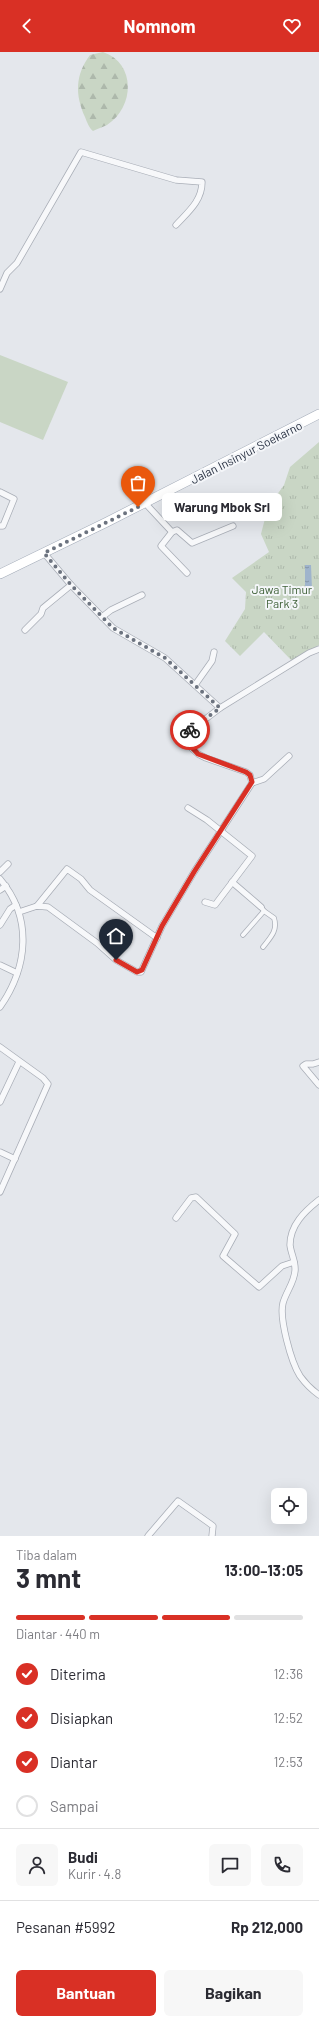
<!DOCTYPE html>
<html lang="id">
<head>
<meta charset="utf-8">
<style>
	body { margin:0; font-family:Barlow,sans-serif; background:#f7f7f7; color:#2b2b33; height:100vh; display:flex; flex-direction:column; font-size:15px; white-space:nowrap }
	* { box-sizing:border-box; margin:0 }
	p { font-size:13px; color:#7c7c81 }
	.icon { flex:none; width:22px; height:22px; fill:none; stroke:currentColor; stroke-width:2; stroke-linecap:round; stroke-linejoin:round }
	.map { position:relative; height:1484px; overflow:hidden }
	.panel { display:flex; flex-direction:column; background:#fff; flex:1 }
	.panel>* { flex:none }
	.buttons { position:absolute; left:271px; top:1436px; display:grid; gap:8px }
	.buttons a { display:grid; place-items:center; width:36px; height:36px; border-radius:6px; background:#fff; box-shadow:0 4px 16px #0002; font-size:20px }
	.pin { position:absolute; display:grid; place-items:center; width:34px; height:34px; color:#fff; margin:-41px -17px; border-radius:50% 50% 50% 0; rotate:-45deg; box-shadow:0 0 4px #0007 }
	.pin .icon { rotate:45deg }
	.courier { position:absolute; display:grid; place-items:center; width:40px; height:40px; margin:-20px; border:3px solid #d93025; border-radius:50%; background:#fff; color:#222; box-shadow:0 1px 5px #0007 }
	.bubble { position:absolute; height:28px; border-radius:6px; background:#fff; box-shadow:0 4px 16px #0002; font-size:13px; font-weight:700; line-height:28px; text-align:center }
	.headline em { font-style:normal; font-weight:700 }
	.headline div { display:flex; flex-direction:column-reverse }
	.headline { display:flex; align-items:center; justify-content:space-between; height:68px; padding:0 16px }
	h1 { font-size:26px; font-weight:700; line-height:30px }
	.bar { display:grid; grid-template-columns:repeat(4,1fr); gap:6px 4px; align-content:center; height:48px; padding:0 16px }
	.bar i { height:5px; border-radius:3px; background:#e1e1e2 }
	.bar .current { background:#d93025 }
	.bar p { grid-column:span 4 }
	.line { display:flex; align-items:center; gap:10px; padding:0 16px; border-top:1px solid #e1e1e2 }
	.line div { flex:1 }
	.round { display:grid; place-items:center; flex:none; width:42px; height:42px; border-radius:6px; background:#f7f7f7 }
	ol { padding:0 16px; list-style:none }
	li { display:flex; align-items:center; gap:12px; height:44px }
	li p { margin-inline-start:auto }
	li .icon { padding:4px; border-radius:50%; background:#d93025; color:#fff; stroke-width:4 }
	li:last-child { color:#7c7c81 }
	li i { width:22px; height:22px; border:2px solid #e1e1e2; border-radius:50% }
	.button { display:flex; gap:8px; margin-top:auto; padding:8px 16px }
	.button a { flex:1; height:46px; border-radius:6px; background:#d93025; color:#fff; font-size:16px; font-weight:700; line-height:46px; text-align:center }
	.button a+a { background:#f7f7f7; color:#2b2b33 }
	header { display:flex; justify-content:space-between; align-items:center; height:52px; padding:0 16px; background:#d93025; color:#fff; font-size:18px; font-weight:700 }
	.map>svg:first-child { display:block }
	.forest { fill:url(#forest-firs) }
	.park { fill:url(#park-tufts) }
	.pitch { fill:#c9d6c5 }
	.water { fill:url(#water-ripples) }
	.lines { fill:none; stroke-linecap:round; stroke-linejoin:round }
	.pedestrian-casing { stroke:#a9aeb7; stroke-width:5.5 }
	.minor-casing { stroke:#a9aeb7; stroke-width:7 }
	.primary-casing { stroke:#a3abb8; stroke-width:10 }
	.pedestrian { stroke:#f7f8fa; stroke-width:4 }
	.minor { stroke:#f7f8fa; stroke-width:5.5 }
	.primary { stroke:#fff; stroke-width:9 }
	.done { stroke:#6c737f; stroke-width:4; stroke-dasharray:0 7.2 }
	.route { stroke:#d93025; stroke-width:5 }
	.labels { text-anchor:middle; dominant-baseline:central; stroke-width:4; stroke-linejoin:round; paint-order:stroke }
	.street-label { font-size:12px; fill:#2b3445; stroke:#f4f6f9 }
	.park-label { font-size:12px; fill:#3f6138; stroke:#f4f6f9 }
</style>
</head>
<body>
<header><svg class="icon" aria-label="back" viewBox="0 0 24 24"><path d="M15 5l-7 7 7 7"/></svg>Nomnom<svg class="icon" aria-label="heart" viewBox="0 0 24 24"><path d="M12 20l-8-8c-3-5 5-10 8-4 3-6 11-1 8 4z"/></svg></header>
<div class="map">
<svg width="319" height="1484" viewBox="0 0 319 1484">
	<defs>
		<pattern id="forest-firs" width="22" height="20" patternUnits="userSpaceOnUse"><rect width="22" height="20" fill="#c9d6c5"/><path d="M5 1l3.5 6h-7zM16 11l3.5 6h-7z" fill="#adb8ab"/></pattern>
		<pattern id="park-tufts" width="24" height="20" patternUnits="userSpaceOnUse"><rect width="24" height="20" fill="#c9d6c5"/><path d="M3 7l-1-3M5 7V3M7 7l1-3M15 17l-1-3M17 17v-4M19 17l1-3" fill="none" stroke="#adb8ab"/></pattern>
		<pattern id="water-ripples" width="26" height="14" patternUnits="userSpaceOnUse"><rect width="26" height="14" fill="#9fb4cc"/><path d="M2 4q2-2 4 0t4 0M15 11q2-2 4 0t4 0" fill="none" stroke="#8293a7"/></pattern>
	</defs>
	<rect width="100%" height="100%" fill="#e4e7ec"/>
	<path class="forest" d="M103 0C136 11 135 55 107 73 103 75 97 77 93 79 89 76 87 70 85 65 75 43 75 23 90 3Z"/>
	<polygon class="park" points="319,390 319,593 292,609 264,580 240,604 225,589 245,557 246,540 232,526 269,500 261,482 268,455 284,433 290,415"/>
	<polygon class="pitch" points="0,303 68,330 43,388 0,370"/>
	<polygon class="water" points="305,513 311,513 312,537 305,537"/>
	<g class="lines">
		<g class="pedestrian-casing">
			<g id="pedestrian">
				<path d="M261 855 264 859 274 866C278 878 271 885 263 895"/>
				<polyline points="243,883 264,859"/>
			</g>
		</g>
		<g class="minor-casing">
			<g id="minor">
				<path d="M0 237 7 221 17 211 81 100 176 128 202 130C202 149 188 160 176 173"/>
				<polyline points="0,440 14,447 3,474 0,474"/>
				<polyline points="145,451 172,480 177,478 192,491 233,474"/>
				<polyline points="172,480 161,494 187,521"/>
				<polyline points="44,501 71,533 113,576 165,606 220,656"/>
				<polyline points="102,565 111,558 142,543"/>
				<polyline points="25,578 41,562 43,556 71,533"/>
				<polyline points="195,633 212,609 214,600"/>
				<polyline points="252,731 264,727 289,704"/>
				<polyline points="188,756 207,768 252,804 215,853 205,850"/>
				<polyline points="0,820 8,812"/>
				<path d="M0 827C33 866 28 915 0 955"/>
				<polyline points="232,830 261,855"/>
				<polyline points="0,838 6,834"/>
				<polyline points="37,854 67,817 81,827 90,838 157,886"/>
				<polyline points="19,860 37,854 48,855 97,891 116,908 137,920 141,920 162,874 194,820 252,731 250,723 246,720 206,706 198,702 185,690 185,684 191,678 220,656 309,601 319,597"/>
				<polyline points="0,873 10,857 16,853"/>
				<polyline points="0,913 17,921"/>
				<polyline points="0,995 43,1026 48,1032 0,1140"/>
				<polyline points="319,1010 313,1012 306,1012 303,1014 319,1033"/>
				<polyline points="0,1050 19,1010"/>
				<polyline points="0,1100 15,1107"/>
				<path d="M319 1148C305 1159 290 1173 290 1193 291 1202 296 1210 295 1219 294 1231 286 1240 283 1251 279 1266 291 1310 300 1324 305 1331 312 1338 319 1343"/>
				<polyline points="176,1166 191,1146 196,1145 235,1182 223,1204 259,1235 282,1214 294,1210"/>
				<polyline points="148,1484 178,1449 209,1471 213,1474 212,1484"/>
			</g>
		</g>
		<g class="primary-casing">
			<polyline id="primary" points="0,522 107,470 319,362"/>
		</g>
		<use href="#pedestrian" class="pedestrian"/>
		<use href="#minor" class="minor"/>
		<use href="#primary" class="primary"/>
	</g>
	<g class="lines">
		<polyline class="done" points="138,455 44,501 71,533 113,576 165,606 220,656 190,678"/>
		<polyline class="route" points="116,908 137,920 142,918 162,874 194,820 252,730 250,723 246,720 198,702 184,687 190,678"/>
	</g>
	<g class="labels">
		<g class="street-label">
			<text transform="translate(246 400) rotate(-27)">Jalan Insinyur Soekarno</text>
		</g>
		<g class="park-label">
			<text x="282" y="537">Jawa Timur<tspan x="282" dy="14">Park 3</tspan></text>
		</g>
	</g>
</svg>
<div class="buttons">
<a><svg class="icon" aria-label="locate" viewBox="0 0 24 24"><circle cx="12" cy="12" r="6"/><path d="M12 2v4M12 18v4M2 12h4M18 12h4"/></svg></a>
</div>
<div class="pin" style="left:138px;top:455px;background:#ea580c"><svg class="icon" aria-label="bag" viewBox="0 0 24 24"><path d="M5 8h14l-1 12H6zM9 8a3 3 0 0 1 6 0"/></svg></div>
<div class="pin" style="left:116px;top:908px;background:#1f2937"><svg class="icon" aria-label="home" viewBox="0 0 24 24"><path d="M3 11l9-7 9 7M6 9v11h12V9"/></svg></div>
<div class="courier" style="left:190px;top:678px"><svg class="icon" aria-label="bike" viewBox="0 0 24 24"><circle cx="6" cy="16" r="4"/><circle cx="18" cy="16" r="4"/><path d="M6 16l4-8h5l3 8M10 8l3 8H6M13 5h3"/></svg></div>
<div class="bubble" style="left:162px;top:441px;width:120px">Warung Mbok Sri</div>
</div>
<section class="panel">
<div class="headline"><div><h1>3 mnt</h1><p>Tiba dalam</p></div><em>13:00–13:05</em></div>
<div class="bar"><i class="current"></i><i class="current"></i><i class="current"></i><i></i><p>Diantar · 440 m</p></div>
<ol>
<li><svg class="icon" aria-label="check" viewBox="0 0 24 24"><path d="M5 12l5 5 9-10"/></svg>Diterima<p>12:36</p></li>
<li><svg class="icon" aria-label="check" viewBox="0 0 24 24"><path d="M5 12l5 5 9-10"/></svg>Disiapkan<p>12:52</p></li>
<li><svg class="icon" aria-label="check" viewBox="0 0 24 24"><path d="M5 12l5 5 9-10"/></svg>Diantar<p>12:53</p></li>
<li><i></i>Sampai</li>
</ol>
<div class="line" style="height:72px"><a class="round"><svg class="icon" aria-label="person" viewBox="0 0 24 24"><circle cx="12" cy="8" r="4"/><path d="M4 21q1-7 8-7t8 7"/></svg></a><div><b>Budi</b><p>Kurir · 4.8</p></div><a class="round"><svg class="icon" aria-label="chat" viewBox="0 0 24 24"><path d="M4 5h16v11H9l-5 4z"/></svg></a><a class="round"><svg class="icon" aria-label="phone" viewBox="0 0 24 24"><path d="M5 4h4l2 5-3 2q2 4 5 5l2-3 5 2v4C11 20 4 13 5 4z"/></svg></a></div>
<div class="line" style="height:52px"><div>Pesanan #5992</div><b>Rp 212,000</b></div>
<div class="button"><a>Bantuan</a><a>Bagikan</a></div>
</section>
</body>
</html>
